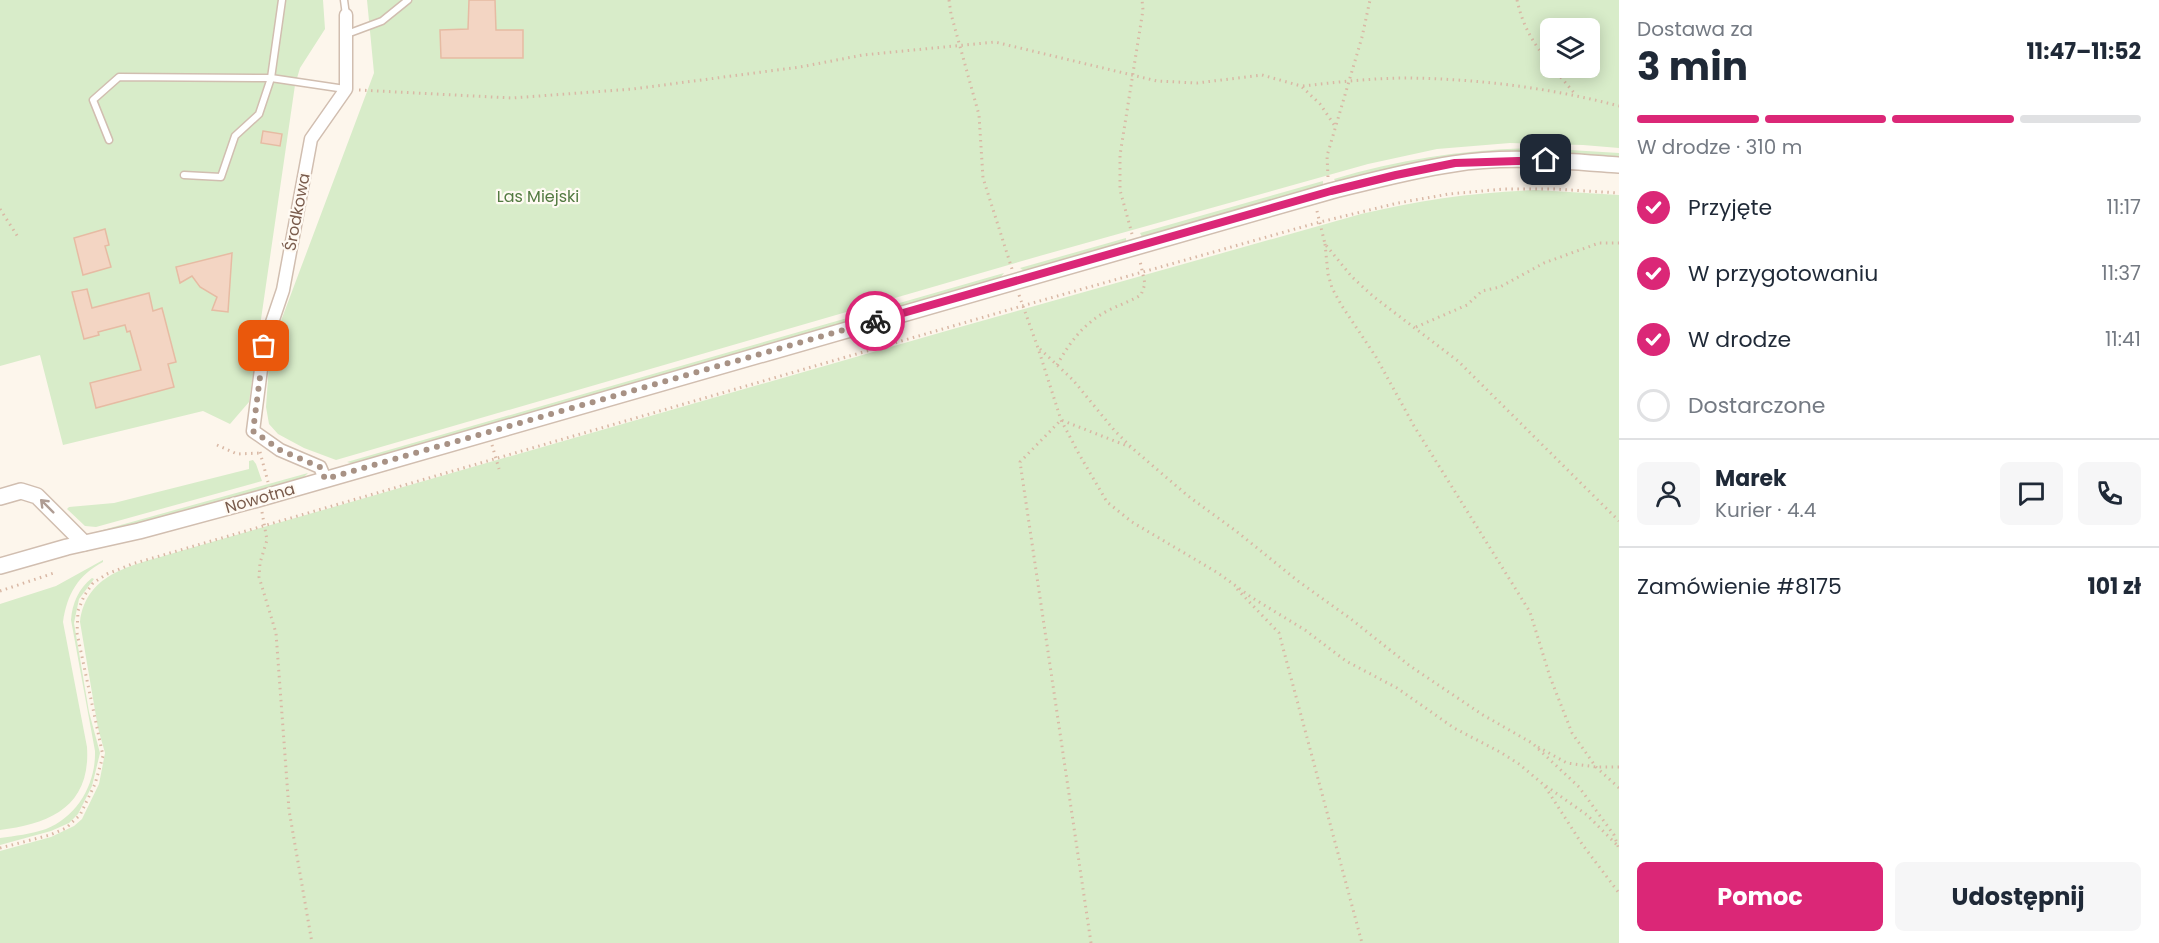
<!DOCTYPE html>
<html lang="pl">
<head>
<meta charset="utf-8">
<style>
	body { margin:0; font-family:Poppins,sans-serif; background:#f6f6f7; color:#1f2937; height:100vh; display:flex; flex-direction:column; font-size:22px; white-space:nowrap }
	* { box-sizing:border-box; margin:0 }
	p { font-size:20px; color:#747a83 }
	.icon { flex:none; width:33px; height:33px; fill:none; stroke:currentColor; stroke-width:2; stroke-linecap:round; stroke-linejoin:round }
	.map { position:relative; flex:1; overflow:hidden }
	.drawer { display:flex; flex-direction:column; background:#fff; width:540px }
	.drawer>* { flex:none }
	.tools { position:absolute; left:1540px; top:18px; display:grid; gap:12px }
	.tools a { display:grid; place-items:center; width:60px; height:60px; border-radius:9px; background:#fff; box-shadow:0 3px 15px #0003; font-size:30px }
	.pin { position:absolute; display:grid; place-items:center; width:51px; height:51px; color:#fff; margin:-26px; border-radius:12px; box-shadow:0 3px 9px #0006 }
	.courier { position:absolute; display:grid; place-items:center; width:60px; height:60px; margin:-30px; border:4px solid #db2777; border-radius:50%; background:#fff; color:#222; box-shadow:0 2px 8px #0007 }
	.headline em { font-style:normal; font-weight:700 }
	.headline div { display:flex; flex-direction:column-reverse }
	.headline { display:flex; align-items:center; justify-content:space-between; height:102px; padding:0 18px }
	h1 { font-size:39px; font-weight:700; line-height:45px }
	.bar { display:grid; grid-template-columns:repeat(4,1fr); gap:9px 6px; align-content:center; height:72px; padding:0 18px }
	.bar i { height:8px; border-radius:4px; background:#e0e1e3 }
	.bar .on { background:#db2777 }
	.bar p { grid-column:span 4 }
	.line { display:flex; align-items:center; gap:15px; padding:0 18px; border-top:2px solid #e0e1e3 }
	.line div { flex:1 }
	.round { display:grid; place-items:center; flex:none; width:63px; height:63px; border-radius:9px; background:#f6f6f7 }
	ol { padding:0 18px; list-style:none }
	li { display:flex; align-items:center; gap:18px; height:66px }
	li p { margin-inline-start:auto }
	li .icon { padding:6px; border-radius:50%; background:#db2777; color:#fff; stroke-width:4 }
	li:last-child { color:#747a83 }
	li i { width:33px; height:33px; border:3px solid #e0e1e3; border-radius:50% }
	.button { display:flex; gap:12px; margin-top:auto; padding:12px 18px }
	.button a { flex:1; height:69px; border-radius:9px; background:#db2777; color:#fff; font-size:24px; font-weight:700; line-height:69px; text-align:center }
	.button a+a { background:#f6f6f7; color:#1f2937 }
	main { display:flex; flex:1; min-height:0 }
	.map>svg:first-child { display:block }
	.green { fill:#d8ecc9; fill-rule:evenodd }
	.building { fill:#f3d5c3; stroke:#e6bba3; stroke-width:1.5 }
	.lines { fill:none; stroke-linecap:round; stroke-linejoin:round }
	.service-casing { stroke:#d1beb0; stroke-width:9 }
	.minor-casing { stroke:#d1beb0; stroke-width:15 }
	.tertiary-casing { stroke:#d1beb0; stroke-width:18 }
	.path { stroke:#d9b8a5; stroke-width:3; stroke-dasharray:1.5 4.5; stroke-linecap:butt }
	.service { stroke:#fff; stroke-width:6 }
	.minor { stroke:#fff; stroke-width:12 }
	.tertiary { stroke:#fff; stroke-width:15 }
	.oneway { stroke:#af9d94 }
	.done { stroke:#a89285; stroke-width:6; stroke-dasharray:0 10.8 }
	.route { stroke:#db2777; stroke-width:8 }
	.labels { text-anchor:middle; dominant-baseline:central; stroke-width:4.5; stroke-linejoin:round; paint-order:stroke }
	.park-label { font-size:16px; fill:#537a41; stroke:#fffaf3 }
	.street-label { font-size:16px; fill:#7a5c4d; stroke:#fffaf3 }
</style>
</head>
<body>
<main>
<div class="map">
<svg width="1619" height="943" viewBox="0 0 1619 943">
	<rect width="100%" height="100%" fill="#fdf6ec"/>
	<g class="green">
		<polygon points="0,0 323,0 325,29 300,68 295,85 249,402 230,424 203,411 63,445 40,355 0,366"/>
		<path d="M367 0H1619V148L1583 145 1510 143 1437 149 1368 164 1043 255 336 460 304 448 278 434 269 424 266 407 270 350 374 73ZM1551 28H1590V68H1551Z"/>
		<path d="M1537 148 1619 153V157L1554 153 1404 166 1336 182 1334 179C1400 159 1468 149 1537 148Z"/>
		<polygon points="1323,181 1323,186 1142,237 1140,233"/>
		<path d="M1536 190 1619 195V943H0V851L51 837 74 826 82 819 99 784 105 753 98 728 80 622C86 571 136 565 177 552L953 329 1361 214C1419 200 1476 192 1536 190Z"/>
		<polygon points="1126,238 1126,242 1024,271 1020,268"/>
		<polygon points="1004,273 1001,277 374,458 354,464 347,462"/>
		<polygon points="253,460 256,464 262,481 96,527 85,526 67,509 69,507 114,503 249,469 249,461"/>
		<polygon points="308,473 303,478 118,529 92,533"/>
		<path d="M103 560V562C78 575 67 594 63 622L87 747C91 807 49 824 0 830V604L56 586Z"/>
		<path d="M92 578 94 579 79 599 74 623 89 712 100 753 92 786 78 814 69 823 51 831 0 845V838C15 836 31 834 46 829 77 817 96 784 95 751L71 620C72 603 79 588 92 578Z"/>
	</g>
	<g class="building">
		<polygon points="469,0 495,0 496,30 523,30 523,58 441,58 440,30 468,29"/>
		<polygon points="263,131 282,134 280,146 261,143"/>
		<polygon points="105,229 109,245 105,246 111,267 83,275 74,238"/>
		<polygon points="232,253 228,312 212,310 217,297 200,287 192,276 180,283 176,267"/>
		<polygon points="87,289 92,308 149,293 153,311 162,308 176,362 168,364 174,387 96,408 90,383 141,370 130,331 127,332 125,325 98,332 99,335 84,339 72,292"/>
	</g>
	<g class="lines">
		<g class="service-casing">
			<g id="service">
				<polyline points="344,0 346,15"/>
				<polyline points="347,34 382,21 408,0"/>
				<polyline points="109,140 93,100 119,77 271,78 345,89"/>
				<polyline points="184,175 221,177 235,136 259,114 271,78 282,0"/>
			</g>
		</g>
		<g class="minor-casing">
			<polyline id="minor" points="325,479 320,467 280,450 253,431 264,346 283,290 311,139 346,89 346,15"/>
		</g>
		<g class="tertiary-casing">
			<g id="tertiary">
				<polyline points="0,497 21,491 37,496 84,543"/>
				<path d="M0 566 67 547 139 531 258 499 1331 191C1371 181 1412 170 1453 164 1507 155 1565 161 1619 165"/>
			</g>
		</g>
		<g class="path">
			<polyline points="949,0 951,14 979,115 983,178 1012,269"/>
			<path d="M1517 0C1523 27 1533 43 1551 65"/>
			<polyline points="1553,68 1575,94"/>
			<path d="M1303 86C1338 82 1373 78 1409 78 1479 79 1551 88 1619 106"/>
			<polyline points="359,90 512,98 633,89 800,67 863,55 995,42 1157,81 1197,83 1262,75 1301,86 1320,104 1335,126"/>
			<polyline points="1328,177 1327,156 1362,37 1370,0"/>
			<polyline points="0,209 18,237"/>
			<polyline points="1317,211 1325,244 1352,277 1374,297 1458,361 1619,521"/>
			<polyline points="1132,234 1120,190 1120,155 1143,10 1142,0"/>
			<polyline points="1325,244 1328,274 1332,288 1342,306 1376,357 1414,426 1530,612 1550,677 1572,733 1596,767 1619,788"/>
			<polyline points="1019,295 1038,348 1061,420 1079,454 1107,502 1132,522 1218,573 1251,597 1305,630 1346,661 1397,688 1454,728 1500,752 1519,764 1544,785 1582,844 1619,893"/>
			<polyline points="1416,327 1467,305 1482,291 1500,287 1544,263 1599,243 1619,243"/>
			<polyline points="1040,349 1073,380 1114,430 1132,448 1188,496 1236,531 1298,581 1351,619 1410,666 1483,715 1532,743 1579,787 1614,835 1619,849"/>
			<path d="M1057 365C1070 342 1083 324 1107 311 1119 305 1131 301 1141 295L1145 284 1140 261"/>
			<polyline points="217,445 237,454 260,453"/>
			<polyline points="492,445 499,469"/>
			<polyline points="260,452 268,482"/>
			<polyline points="262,512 267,540 260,563 259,577 276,633 289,810 312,943"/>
			<polyline points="1237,589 1279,633 1362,943"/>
			<polyline points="0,591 54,573"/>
			<polyline points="1538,747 1567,763 1596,767 1619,767"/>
			<polyline points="1546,786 1587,815 1617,845"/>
			<polyline points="0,848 50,835 66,828 80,815 95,784 103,756 77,633 78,611 84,596 93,583 107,574 132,564 1022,306 1320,222 1398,203 1449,194 1504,189 1554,189 1619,193"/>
			<polyline points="1091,943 1020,462 1061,420 1130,447"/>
		</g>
		<use href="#service" class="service"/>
		<use href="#minor" class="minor"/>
		<use href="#tertiary" class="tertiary"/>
	</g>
	<defs><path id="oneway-shaft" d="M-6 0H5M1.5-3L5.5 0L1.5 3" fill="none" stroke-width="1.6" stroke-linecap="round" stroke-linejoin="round" transform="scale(1.5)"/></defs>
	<use class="oneway" href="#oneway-shaft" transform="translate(47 506) rotate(-135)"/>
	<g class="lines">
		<polyline class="done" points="264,346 253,431 280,450 320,467 325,479 875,321"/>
		<polyline class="route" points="875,321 1331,191 1396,175 1455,163 1546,160"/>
	</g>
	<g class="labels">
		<g class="park-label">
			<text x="538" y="196">Las Miejski</text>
		</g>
		<g class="street-label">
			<text transform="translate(297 212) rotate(-79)">Środkowa</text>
			<text transform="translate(260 498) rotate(-16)">Nowotna</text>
		</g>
	</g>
</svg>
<div class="tools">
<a><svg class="icon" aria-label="layers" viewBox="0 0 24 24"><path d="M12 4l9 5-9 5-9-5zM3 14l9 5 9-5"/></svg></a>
</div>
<div class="pin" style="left:264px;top:346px;background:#ea580c"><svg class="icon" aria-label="bag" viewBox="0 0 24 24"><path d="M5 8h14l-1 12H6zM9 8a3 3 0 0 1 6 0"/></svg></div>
<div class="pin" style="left:1546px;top:160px;background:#1f2937"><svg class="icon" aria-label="home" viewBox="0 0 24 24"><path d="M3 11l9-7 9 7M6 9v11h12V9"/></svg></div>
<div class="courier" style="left:875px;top:321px"><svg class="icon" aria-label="bike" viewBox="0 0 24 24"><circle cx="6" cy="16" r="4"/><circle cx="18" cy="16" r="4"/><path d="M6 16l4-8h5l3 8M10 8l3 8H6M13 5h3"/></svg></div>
</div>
<section class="drawer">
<div class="headline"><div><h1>3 min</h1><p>Dostawa za</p></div><em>11:47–11:52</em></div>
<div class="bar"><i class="on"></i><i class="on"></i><i class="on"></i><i></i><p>W drodze · 310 m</p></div>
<ol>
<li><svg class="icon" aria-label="check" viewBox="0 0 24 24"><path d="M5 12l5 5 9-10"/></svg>Przyjęte<p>11:17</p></li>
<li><svg class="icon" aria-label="check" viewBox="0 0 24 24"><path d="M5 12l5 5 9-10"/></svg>W przygotowaniu<p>11:37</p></li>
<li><svg class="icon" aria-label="check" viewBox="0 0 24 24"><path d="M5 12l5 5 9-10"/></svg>W drodze<p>11:41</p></li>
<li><i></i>Dostarczone</li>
</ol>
<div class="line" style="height:108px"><a class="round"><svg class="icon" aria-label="person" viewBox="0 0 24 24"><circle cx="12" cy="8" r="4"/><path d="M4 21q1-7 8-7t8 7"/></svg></a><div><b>Marek</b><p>Kurier · 4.4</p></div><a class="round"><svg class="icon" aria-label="chat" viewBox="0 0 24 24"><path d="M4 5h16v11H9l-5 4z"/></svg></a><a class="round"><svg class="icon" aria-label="phone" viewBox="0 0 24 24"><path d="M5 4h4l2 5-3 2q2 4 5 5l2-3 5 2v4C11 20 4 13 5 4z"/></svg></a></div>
<div class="line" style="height:78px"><div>Zamówienie #8175</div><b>101 zł</b></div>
<div class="button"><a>Pomoc</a><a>Udostępnij</a></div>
</section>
</main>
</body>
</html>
